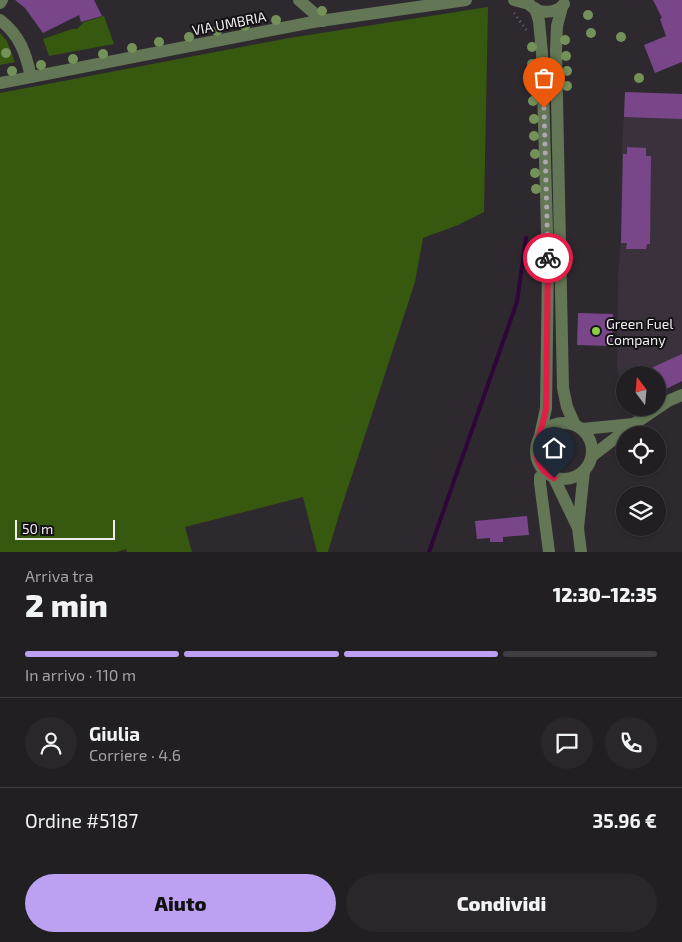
<!DOCTYPE html>
<html lang="it">
<head>
<meta charset="utf-8">
<style>
	body { margin:0; font-family:"Exo 2",sans-serif; background:#2a272b; color:#f1f3f6; height:100vh; display:flex; flex-direction:column; font-size:19px; white-space:nowrap }
	* { box-sizing:border-box; margin:0 }
	p { font-size:16px; color:#a2a2a6 }
	.icon { flex:none; width:28px; height:28px; fill:none; stroke:currentColor; stroke-width:2; stroke-linecap:round; stroke-linejoin:round }
	.map { position:relative; height:552px; overflow:hidden }
	.drawer { display:flex; flex-direction:column; background:#221f23; flex:1 }
	.drawer>* { flex:none }
	.needle { width:32px; rotate:344deg }
	.tools { position:absolute; left:616px; top:366px; display:grid; gap:10px }
	.tools a { display:grid; place-items:center; width:50px; height:50px; border-radius:50%; background:#221f23; box-shadow:0 1px 4px #0004,0 0 0 1px #3f3d41; font-size:25px }
	.scale { position:absolute; left:15px; bottom:12px; width:100px; box-sizing:border-box; padding-left:5px; border:2px solid #f0edf1; border-top:0; font-size:14px; line-height:18px; white-space:nowrap; color:#f0edf1; -webkit-text-stroke:4px #151215; paint-order:stroke }
	.pin { position:absolute; display:grid; place-items:center; width:42px; height:42px; color:#fff; margin:-51px -21px; border-radius:50% 50% 50% 0; rotate:-45deg; box-shadow:0 0 5px #0007 }
	.pin .icon { rotate:45deg }
	.courier { position:absolute; display:grid; place-items:center; width:50px; height:50px; margin:-25px; border:4px solid #e11d48; border-radius:50%; background:#fff; color:#222; box-shadow:0 1px 6px #0007 }
	.overview em { font-style:normal; font-weight:800 }
	.overview div { display:flex; flex-direction:column-reverse }
	.overview { display:flex; align-items:center; justify-content:space-between; height:85px; padding:0 25px }
	h1 { font-size:32px; font-weight:800; line-height:38px }
	.bar { display:grid; grid-template-columns:repeat(4,1fr); gap:8px 5px; align-content:center; height:60px; padding:0 25px }
	.bar i { height:6px; border-radius:4px; background:#3f3d41 }
	.bar .active { background:#bca0f2 }
	.bar p { grid-column:span 4 }
	.line { display:flex; align-items:center; gap:12px; padding:0 25px; border-top:1px solid #3f3d41 }
	.line div { flex:1 }
	.round { display:grid; place-items:center; flex:none; width:52px; height:52px; border-radius:26px; background:#2a272b }
	.button { display:flex; gap:10px; margin-top:auto; padding:10px 25px }
	.button a { flex:1; height:58px; border-radius:30px; background:#bca0f2; color:#111; font-size:20px; font-weight:800; line-height:58px; text-align:center }
	.button a+a { background:#2a272b; color:#f1f3f6 }
	.map>svg:first-child { display:block }
	.built { fill:#3a313d }
	.green { fill:#36580f }
	.lines { fill:none; stroke-linecap:round; stroke-linejoin:round }
	.stream { stroke:#2e0639; stroke-width:4 }
	.building { fill:#7a468a }
	.path { stroke:#6f6a70; stroke-width:2.5; stroke-dasharray:1 4; stroke-linecap:butt }
	.minor { stroke:#637655; stroke-width:12 }
	.tertiary { stroke:#637655; stroke-width:12 }
	.tree { fill:#739158 }
	.done { stroke:#aca8ad; stroke-width:5; stroke-dasharray:0 9 }
	.route { stroke:#e11d48; stroke-width:6 }
	.poi-dot { fill:#8bce46; stroke:#151215; stroke-width:2 }
	.labels { text-anchor:middle; dominant-baseline:central; stroke-width:4; stroke-linejoin:round; paint-order:stroke }
	.street-label { font-size:14px; fill:#f0edf1; stroke:#151215 }
	.poi-label { font-size:14px; fill:#f0edf1; stroke:#151215; text-anchor:start }
</style>
</head>
<body>
<div class="map">
<svg width="682" height="552" viewBox="0 0 682 552">
	<rect width="100%" height="100%" fill="#2e292f"/>
	<polygon class="built" points="625,92 682,94 682,381 658,393 658,375 625,375 625,389 617,370 618,279 621,239 622,151"/>
	<g class="green">
		<polygon points="488,7 484,212 458,225 423,238 415,282 339,515 328,552 317,552 303,497 185,527 192,552 127,552 126,549 117,552 0,552 0,93 289,38"/>
		<polygon points="104,16 114,44 49,56 43,39 72,29 77,29 84,22"/>
		<polygon points="0,33 7,41 15,62 0,65"/>
	</g>
	<g class="lines">
		<polyline class="stream" points="429,552 517,302 526,238"/>
	</g>
	<g class="building">
		<polygon points="15,0 94,0 102,16 81,22 79,15 43,33 25,8"/>
		<polygon points="653,0 682,0 682,62 655,73 644,45 666,36 660,19 662,18"/>
		<polygon points="625,92 682,94 682,119 624,117"/>
		<polygon points="627,147 646,148 646,156 651,156 650,244 647,244 646,249 626,249 627,243 621,243 623,154 627,154"/>
		<polygon points="578,313 613,314 612,346 577,345"/>
		<polygon points="682,354 682,381 658,393 658,375 636,375"/>
		<polygon points="527,516 529,535 503,537 503,542 490,542 490,538 477,539 475,521"/>
	</g>
	<g class="lines">
		<polyline class="path" points="514,13 527,31"/>
		<g class="minor">
			<polyline points="299,0 323,21"/>
			<polyline points="514,0 529,4"/>
			<polyline points="0,3 2,0"/>
			<path d="M0 20C20 35 26 54 31 77"/>
			<polyline points="0,83 313,22 466,0"/>
			<polyline points="634,424 668,401 682,395"/>
			<polyline points="545,472 540,477 540,483 549,552"/>
		</g>
		<g class="tertiary">
			<path d="M527 0C533 15 555 15 564 4"/>
			<polyline points="562,7 557,26 556,50 563,388 567,407 575,425"/>
			<polyline points="535,8 539,21 542,53 548,266 546,408 540,436"/>
			<circle cx="564" cy="451" r="28"/>
			<polyline points="582,429 634,424"/>
			<polyline points="592,456 634,424"/>
			<polyline points="554,478 578,528"/>
			<polyline points="581,552 578,528 584,471"/>
		</g>
	</g>
	<g class="tree">
		<circle cx="322" cy="11" r="5"/>
		<circle cx="588" cy="15" r="5"/>
		<circle cx="276" cy="20" r="5"/>
		<circle cx="245" cy="26" r="5"/>
		<circle cx="217" cy="31" r="5"/>
		<circle cx="591" cy="33" r="5"/>
		<circle cx="189" cy="37" r="5"/>
		<circle cx="621" cy="37" r="5"/>
		<circle cx="565" cy="40" r="5"/>
		<circle cx="159" cy="42" r="5"/>
		<circle cx="532" cy="47" r="5"/>
		<circle cx="132" cy="48" r="5"/>
		<circle cx="6" cy="53" r="5"/>
		<circle cx="103" cy="54" r="5"/>
		<circle cx="566" cy="56" r="5"/>
		<circle cx="73" cy="59" r="5"/>
		<circle cx="532" cy="64" r="5"/>
		<circle cx="41" cy="65" r="5"/>
		<circle cx="12" cy="71" r="5"/>
		<circle cx="567" cy="71" r="5"/>
		<circle cx="639" cy="78" r="5"/>
		<circle cx="533" cy="83" r="5"/>
		<circle cx="567" cy="86" r="5"/>
		<circle cx="533" cy="101" r="5"/>
		<circle cx="534" cy="119" r="5"/>
		<circle cx="534" cy="136" r="5"/>
		<circle cx="535" cy="154" r="5"/>
		<circle cx="535" cy="173" r="5"/>
		<circle cx="536" cy="189" r="5"/>
	</g>
	<g class="lines">
		<polyline class="done" points="544,108 548,258"/>
		<path class="route" d="M548 258 546 408C543 433 522 461 554 478"/>
	</g>
	<circle class="poi-dot" cx="596" cy="331" r="5"/>
	<g class="labels">
		<g class="street-label">
			<text transform="translate(229 23) rotate(-11)">VIA UMBRIA</text>
		</g>
		<g class="poi-label">
			<text x="606" y="323">Green Fuel<tspan x="606" dy="16">Company</tspan></text>
		</g>
	</g>
</svg>
<div class="tools">
<a><svg class="needle" viewBox="-14 -14 28 28"><path d="M0-13l5 13h-10z" fill="#e53935"/><path d="M0 13l5-13h-10z" fill="#a2a2a6"/></svg></a>
<a><svg class="icon" aria-label="locate" viewBox="0 0 24 24"><circle cx="12" cy="12" r="6"/><path d="M12 2v4M12 18v4M2 12h4M18 12h4"/></svg></a>
<a><svg class="icon" aria-label="layers" viewBox="0 0 24 24"><path d="M12 4l9 5-9 5-9-5zM3 14l9 5 9-5"/></svg></a>
</div>
<div class="scale">50 m</div>
<div class="pin" style="left:544px;top:108px;background:#ea580c"><svg class="icon" aria-label="bag" viewBox="0 0 24 24"><path d="M5 8h14l-1 12H6zM9 8a3 3 0 0 1 6 0"/></svg></div>
<div class="pin" style="left:554px;top:478px;background:#1f2937"><svg class="icon" aria-label="home" viewBox="0 0 24 24"><path d="M3 11l9-7 9 7M6 9v11h12V9"/></svg></div>
<div class="courier" style="left:548px;top:258px"><svg class="icon" aria-label="bike" viewBox="0 0 24 24"><circle cx="6" cy="16" r="4"/><circle cx="18" cy="16" r="4"/><path d="M6 16l4-8h5l3 8M10 8l3 8H6M13 5h3"/></svg></div>
</div>
<section class="drawer">
<div class="overview"><div><h1>2 min</h1><p>Arriva tra</p></div><em>12:30–12:35</em></div>
<div class="bar"><i class="active"></i><i class="active"></i><i class="active"></i><i></i><p>In arrivo · 110 m</p></div>
<div class="line" style="height:90px"><a class="round"><svg class="icon" aria-label="person" viewBox="0 0 24 24"><circle cx="12" cy="8" r="4"/><path d="M4 21q1-7 8-7t8 7"/></svg></a><div><b>Giulia</b><p>Corriere · 4.6</p></div><a class="round"><svg class="icon" aria-label="chat" viewBox="0 0 24 24"><path d="M4 5h16v11H9l-5 4z"/></svg></a><a class="round"><svg class="icon" aria-label="phone" viewBox="0 0 24 24"><path d="M5 4h4l2 5-3 2q2 4 5 5l2-3 5 2v4C11 20 4 13 5 4z"/></svg></a></div>
<div class="line" style="height:65px"><div>Ordine #5187</div><b>35.96 €</b></div>
<div class="button"><a>Aiuto</a><a>Condividi</a></div>
</section>
</body>
</html>
